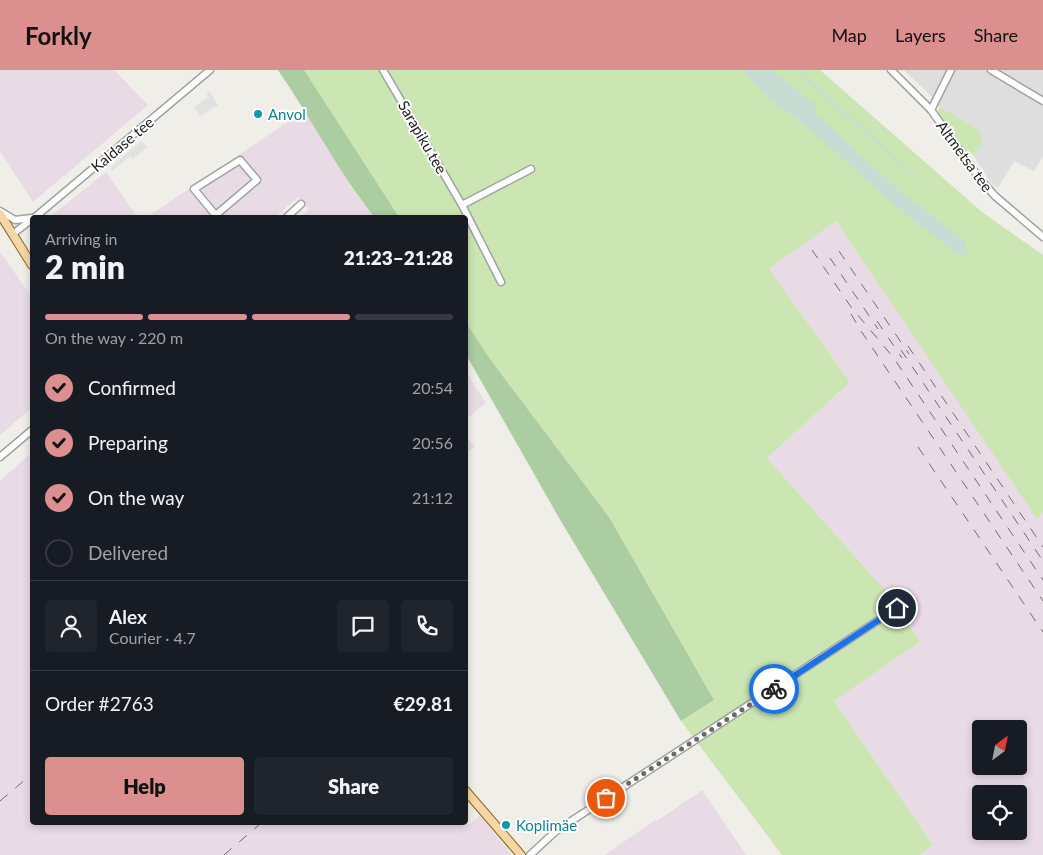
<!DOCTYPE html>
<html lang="en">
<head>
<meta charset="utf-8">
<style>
	body { margin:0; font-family:Lato,sans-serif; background:#20242c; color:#f1f3f6; height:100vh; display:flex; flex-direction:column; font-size:19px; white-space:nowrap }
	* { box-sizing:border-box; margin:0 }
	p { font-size:16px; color:#9ea1a6 }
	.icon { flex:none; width:28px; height:28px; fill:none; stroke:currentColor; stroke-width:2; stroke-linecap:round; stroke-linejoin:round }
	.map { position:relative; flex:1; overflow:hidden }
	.sheet { position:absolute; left:30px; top:145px; width:438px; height:610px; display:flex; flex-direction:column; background:#171b24; border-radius:5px; box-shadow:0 2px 8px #0003 }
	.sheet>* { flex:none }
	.needle { width:32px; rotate:32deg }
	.tools { position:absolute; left:972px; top:650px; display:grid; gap:10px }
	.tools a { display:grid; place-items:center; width:55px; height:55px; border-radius:5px; background:#171b24; box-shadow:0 2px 8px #0003; font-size:25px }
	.pin { position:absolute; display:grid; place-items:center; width:42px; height:42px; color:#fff; margin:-21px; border:2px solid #fff; border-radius:50%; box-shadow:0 1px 5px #0007 }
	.courier { position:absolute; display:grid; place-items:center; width:50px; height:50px; margin:-25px; border:4px solid #1a73e8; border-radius:50%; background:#fff; color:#222; box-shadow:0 1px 6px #0007 }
	.headline em { font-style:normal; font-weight:800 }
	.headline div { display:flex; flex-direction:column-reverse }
	.headline { display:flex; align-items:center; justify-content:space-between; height:85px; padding:0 15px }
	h1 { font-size:32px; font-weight:800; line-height:38px }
	.bar { display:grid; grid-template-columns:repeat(4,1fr); gap:8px 5px; align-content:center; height:60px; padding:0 15px }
	.bar i { height:6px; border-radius:4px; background:#363941 }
	.bar .current { background:#db8f8f }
	.bar p { grid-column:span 4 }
	.line { display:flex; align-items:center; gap:12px; padding:0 15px; border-top:1px solid #363941 }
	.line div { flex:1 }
	.round { display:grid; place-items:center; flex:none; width:52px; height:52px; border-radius:5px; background:#20242c }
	ol { padding:0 15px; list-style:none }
	li { display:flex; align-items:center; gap:15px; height:55px }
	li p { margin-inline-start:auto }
	li .icon { padding:5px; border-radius:50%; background:#db8f8f; color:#111; stroke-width:4 }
	li:last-child { color:#9ea1a6 }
	li i { width:28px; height:28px; border:2px solid #363941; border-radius:50% }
	.primary-button { display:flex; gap:10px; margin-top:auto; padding:10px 15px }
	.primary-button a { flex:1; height:58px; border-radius:5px; background:#db8f8f; color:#111; font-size:20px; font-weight:800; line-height:58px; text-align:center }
	.primary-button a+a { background:#20242c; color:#f1f3f6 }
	header { display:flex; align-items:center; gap:30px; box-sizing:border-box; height:70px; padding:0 25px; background:#db8f8f; color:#111 }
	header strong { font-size:24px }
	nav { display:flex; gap:28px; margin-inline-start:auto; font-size:18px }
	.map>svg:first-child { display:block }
	.residential { fill:#dfdede }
	.industrial { fill:#e9dbe6; fill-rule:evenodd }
	.grass { fill:#cbe5b3 }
	.forest { fill:#accca1 }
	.wetland { fill:#c7ddd3 }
	.parking { fill:#e1e1e1 }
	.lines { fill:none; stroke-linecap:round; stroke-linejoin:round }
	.minor-casing { stroke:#a2a2a2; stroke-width:9 }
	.major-casing { stroke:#90680d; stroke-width:10 }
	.minor { stroke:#fff; stroke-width:6 }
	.major { stroke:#f4d6a9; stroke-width:8 }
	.rail { stroke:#6f6f6f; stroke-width:1; stroke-dasharray:10 10; stroke-linecap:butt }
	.done { stroke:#696967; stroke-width:5; stroke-dasharray:0 9 }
	.route { stroke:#1a73e8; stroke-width:6 }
	.culture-dot { fill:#0f9aa8; stroke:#fff; stroke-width:2 }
	.labels { text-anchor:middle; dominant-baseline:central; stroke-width:4; stroke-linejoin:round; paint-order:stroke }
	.culture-label { font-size:15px; fill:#0d838f; stroke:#fff; text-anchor:start }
	.street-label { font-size:15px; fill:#212121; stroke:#fff }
</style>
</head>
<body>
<header>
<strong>Forkly</strong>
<nav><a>Map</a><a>Layers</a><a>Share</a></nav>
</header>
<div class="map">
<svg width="1043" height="785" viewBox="0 0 1043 785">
	<rect width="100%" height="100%" fill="#f0eee8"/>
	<polygon class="residential" points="904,0 1043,0 1043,86 1034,101 1014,91 998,118 991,113 954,54 933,28"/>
	<g class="industrial">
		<polygon points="0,0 114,0 148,35 33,132 0,81"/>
		<polygon points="305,40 358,127 374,147 301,147 309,140 298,127 275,147 146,148"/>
		<polygon points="106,102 137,147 50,147"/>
		<path d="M836 150 1037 448 1043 442V785H919L933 775 834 631 920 572 884 519 767 388 850 312 769 199ZM981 659H1019V696H981ZM981 724H1019V761H981Z"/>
		<polygon points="0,182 32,227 32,338 0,365"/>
		<polygon points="468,305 486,333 465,350 465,307"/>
		<polygon points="465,365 475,376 465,385"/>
		<polygon points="32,382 32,752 465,752 465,751 469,755 480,746 512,785 0,785 0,411"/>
		<polygon points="702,720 746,785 605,785 655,750 657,751"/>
	</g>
	<g class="grass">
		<polygon points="304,0 820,0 982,142 1043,185 1043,442 1037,449 836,151 769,199 850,312 767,388 884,519 920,572 834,631 933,775 919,785 782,785 681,651 714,630 609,447 490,289 465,251 465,148 399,147"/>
		<path d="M939 37 980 61 983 74C979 78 974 85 968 85L938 43Z"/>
	</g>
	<g class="forest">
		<path d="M278 0H304L399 147H374C338 101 311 48 278 0Z"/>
		<polygon points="465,251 490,289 609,447 714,630 681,651 562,453 465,283"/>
	</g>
	<g class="wetland">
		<polygon points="742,0 772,0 817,36 815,43 897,118 912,131 919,134 941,153 961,167 965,172 965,178 968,182 966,186 956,183 898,138 795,47 769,29"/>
		<polygon points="802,3 869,63 932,124 800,4"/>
	</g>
	<g class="parking">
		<polygon points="209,21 218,35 200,46 194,37 209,27 206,23"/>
		<polygon points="141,71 147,77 133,89 130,86 112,101 110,98"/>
	</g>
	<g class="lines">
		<g class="minor-casing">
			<g id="minor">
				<polyline points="383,0 462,135 501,212"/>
				<polyline points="891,0 931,40 980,109 995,126 1043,167"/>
				<polyline points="991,0 1043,31"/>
				<polyline points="931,40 951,0"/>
				<polyline points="462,135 531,99"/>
				<polyline points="0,141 15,150 32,148"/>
				<polyline points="217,144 257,110 240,90 194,119 213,142 220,148"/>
				<polyline points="34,148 210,0"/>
				<polyline points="286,148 301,134"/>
				<polyline points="13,164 32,149"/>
				<polyline points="0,387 32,360"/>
				<polyline points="530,785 556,761 897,538"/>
			</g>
		</g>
		<g class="major-casing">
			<g id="major">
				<polyline points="0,144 32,195"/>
				<polyline points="465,720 521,785"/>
			</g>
		</g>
		<use href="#minor" class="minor"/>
		<use href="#major" class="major"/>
		<g class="rail">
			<polyline points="812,180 851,237 893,287 1043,510"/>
			<polyline points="839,181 909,284"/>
			<polyline points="830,188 878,259"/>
			<polyline points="851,244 861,261 1043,531"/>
			<polyline points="877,251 902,288"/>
			<polyline points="908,276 1043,477"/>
			<polyline points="901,280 1043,491"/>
			<polyline points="918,377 1043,562"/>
			<polyline points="0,731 26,709"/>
			<polyline points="224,785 259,755"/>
		</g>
	</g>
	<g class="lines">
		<polyline class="done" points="606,728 774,619"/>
		<polyline class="route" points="774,619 897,538"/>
	</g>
	<g class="culture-dot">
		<circle cx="258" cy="44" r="5"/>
		<circle cx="506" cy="755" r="5"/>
	</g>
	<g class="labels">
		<g class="culture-label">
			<text x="268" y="44">Anvol</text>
			<text x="516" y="755">Koplimäe</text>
		</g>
		<g class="street-label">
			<text transform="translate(423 67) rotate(60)">Sarapiku tee</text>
			<text transform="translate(122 74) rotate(-40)">Kaldase tee</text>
			<text transform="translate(965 86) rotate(54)">Altmetsa tee</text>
		</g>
	</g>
</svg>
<div class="tools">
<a><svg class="needle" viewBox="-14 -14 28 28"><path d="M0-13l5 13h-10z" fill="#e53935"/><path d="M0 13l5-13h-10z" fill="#9ea1a6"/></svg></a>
<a><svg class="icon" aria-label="locate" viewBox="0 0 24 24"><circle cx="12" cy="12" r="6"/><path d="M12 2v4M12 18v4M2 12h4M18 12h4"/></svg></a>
</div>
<div class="pin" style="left:606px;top:728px;background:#ea580c"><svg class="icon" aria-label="bag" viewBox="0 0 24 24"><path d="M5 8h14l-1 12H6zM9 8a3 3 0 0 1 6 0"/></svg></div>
<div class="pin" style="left:897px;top:538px;background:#1f2937"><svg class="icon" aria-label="home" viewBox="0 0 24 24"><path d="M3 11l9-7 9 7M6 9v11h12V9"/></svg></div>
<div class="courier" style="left:774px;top:619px"><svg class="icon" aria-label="bike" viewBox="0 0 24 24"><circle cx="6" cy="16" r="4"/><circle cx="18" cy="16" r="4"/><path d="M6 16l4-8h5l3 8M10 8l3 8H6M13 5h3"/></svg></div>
<section class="sheet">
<div class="headline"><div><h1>2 min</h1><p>Arriving in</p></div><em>21:23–21:28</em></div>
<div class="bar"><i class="current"></i><i class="current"></i><i class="current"></i><i></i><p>On the way · 220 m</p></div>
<ol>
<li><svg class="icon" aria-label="check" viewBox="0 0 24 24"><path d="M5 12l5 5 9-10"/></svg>Confirmed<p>20:54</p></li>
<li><svg class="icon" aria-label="check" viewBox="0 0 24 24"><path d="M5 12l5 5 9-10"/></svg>Preparing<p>20:56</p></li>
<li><svg class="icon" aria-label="check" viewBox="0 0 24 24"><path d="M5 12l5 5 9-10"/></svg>On the way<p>21:12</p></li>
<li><i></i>Delivered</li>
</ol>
<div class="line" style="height:90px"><a class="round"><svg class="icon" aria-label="person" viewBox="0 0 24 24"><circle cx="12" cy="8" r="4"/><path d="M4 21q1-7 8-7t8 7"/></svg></a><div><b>Alex</b><p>Courier · 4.7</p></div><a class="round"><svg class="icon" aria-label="chat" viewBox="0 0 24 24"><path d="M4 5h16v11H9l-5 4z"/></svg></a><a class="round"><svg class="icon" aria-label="phone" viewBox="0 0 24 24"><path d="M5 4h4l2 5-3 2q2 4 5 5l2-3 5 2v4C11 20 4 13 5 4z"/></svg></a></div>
<div class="line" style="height:65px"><div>Order #2763</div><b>€29.81</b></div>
<div class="primary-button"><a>Help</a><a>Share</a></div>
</section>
</div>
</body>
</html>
